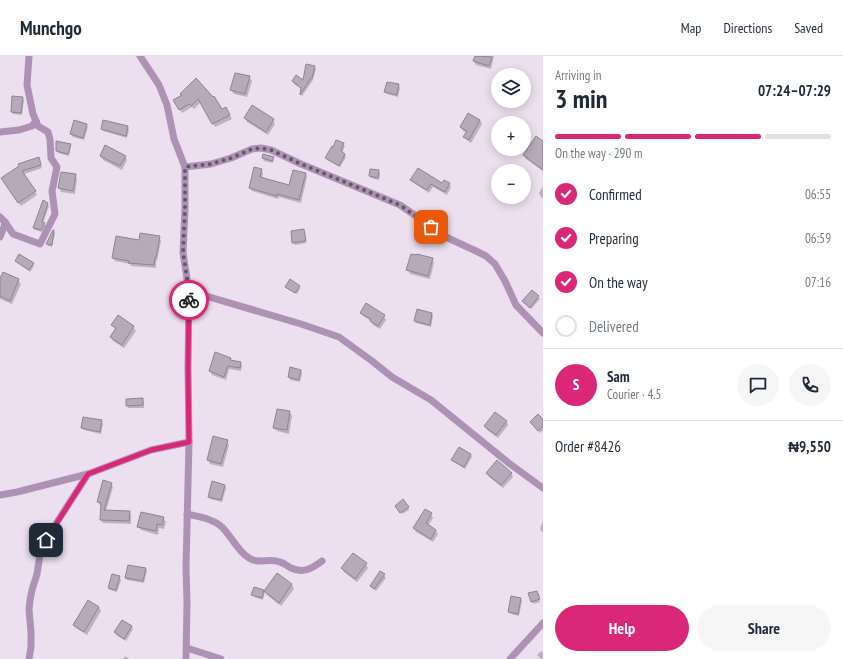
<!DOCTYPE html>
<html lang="en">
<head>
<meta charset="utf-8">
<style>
	body { margin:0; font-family:"PT Sans Narrow",sans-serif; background:#f6f6f7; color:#1f2937; height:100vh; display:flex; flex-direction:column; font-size:15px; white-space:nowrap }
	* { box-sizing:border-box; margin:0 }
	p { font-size:13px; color:#747a83 }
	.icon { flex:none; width:22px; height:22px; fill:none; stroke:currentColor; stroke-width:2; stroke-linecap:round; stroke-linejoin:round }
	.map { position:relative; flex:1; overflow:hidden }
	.drawer { display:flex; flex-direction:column; background:#fff; width:300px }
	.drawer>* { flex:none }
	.fabs { position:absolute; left:491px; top:12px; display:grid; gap:8px }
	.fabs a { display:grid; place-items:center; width:40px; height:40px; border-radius:50%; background:#fff; box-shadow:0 2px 10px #0003; font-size:20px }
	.pin { position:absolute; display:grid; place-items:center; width:34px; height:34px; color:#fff; margin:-17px; border-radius:8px; box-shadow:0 2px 6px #0006 }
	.courier { position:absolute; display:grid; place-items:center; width:40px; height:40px; margin:-20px; border:3px solid #db2777; border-radius:50%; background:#fff; color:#222; box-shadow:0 1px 5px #0007 }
	.head em { font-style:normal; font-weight:700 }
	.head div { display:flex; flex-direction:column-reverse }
	.head { display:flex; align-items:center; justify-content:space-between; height:68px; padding:0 12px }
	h1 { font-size:26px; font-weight:700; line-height:30px }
	.bar { display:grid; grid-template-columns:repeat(4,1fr); gap:6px 4px; align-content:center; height:48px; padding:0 12px }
	.bar i { height:5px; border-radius:3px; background:#e0e1e3 }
	.bar .active { background:#db2777 }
	.bar p { grid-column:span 4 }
	.line { display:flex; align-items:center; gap:10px; padding:0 12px; border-top:1px solid #e0e1e3 }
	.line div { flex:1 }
	.round { display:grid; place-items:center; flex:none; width:42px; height:42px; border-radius:21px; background:#f6f6f7 }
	ol { padding:0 12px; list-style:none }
	li { display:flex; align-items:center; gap:12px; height:44px }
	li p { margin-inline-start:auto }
	li .icon { padding:4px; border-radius:50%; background:#db2777; color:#fff; stroke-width:4 }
	li:last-child { color:#747a83 }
	li i { width:22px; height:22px; border:2px solid #e0e1e3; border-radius:50% }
	.cta { display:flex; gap:8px; margin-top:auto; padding:8px 12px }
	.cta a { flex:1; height:46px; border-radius:24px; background:#db2777; color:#fff; font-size:16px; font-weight:700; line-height:46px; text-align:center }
	.cta a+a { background:#f6f6f7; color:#1f2937 }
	header { display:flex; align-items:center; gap:24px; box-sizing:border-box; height:56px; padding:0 20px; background:#fff; border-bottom:1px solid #e0e1e3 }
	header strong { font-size:19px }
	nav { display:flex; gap:22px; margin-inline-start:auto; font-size:14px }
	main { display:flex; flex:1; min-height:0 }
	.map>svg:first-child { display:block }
	.shadow { fill:#0003 }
	.building { fill:#b6a9b9; stroke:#8f8392 }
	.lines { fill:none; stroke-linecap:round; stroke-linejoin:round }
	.street { stroke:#ae92b5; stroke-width:7 }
	.done { stroke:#625a63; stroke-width:4; stroke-dasharray:0 7.2 }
	.route { stroke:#db2777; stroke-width:5 }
</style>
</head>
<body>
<header>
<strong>Munchgo</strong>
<nav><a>Map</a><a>Directions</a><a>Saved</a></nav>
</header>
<main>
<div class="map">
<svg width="543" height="603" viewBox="0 0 543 603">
	<rect width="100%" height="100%" fill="#ecdfef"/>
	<g class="shadow">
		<polygon points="476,0 494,0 491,13 476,9 474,5"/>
		<polygon points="314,11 316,13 313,24 302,40 301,39 302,33 294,28 293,25 304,26"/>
		<polygon points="249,21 252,25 247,41 234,38 231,34"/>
		<polygon points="196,24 221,55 226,52 232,63 215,71 201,46 194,53 192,51 182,57 174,45 182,40 181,38"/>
		<polygon points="398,29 400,32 398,41 387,38 385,36"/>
		<polygon points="22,42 24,44 22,59 13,58 12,56"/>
		<polygon points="245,62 273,64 275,68 268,79 247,66"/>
		<polygon points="480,64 482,68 471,87 467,84 464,81 467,77 463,75 461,71"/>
		<polygon points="86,69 88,71 84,84 73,81 71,78"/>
		<polygon points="128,71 129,74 127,82 103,75 102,73"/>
		<polygon points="543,86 543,115 526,103 524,99"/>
		<polygon points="343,88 345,90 342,97 345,99 346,101 340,111 328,104 327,102"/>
		<polygon points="70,89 71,91 69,100 58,97 57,95"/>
		<polygon points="264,99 273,102 274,104 273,107 264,105 263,102"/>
		<polygon points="101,100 125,100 127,104 122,114 103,104"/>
		<polygon points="40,106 42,112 24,118 37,139 21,150 2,122"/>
		<polygon points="261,114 263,117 262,123 290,130 294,115 306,118 307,121 301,147 279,141 278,143 252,135 250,131"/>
		<polygon points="379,115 380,118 379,124 371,122 370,120"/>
		<polygon points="75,119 77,123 75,138 61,136 59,132"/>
		<polygon points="412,124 442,129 449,128 451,131 447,139 433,131 429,137 414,127"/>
		<polygon points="543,130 543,142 541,141 539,137"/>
		<polygon points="48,148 49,150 43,167 46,170 42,176 35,174 34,172"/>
		<polygon points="304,174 305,177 306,187 295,189 293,186"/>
		<polygon points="54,175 55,177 52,191 48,190 47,188"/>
		<polygon points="159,181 161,185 157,205 156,205 156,212 131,210 130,208 115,205 113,201 140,185"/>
		<polygon points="417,200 432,203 434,207 430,223 410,218 408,214"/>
		<polygon points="16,205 33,208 34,210 30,216 18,207"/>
		<polygon points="18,224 21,228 12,248 0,243 0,225"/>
		<polygon points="299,230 300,233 297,238 288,233 286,231"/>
		<polygon points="532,235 540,243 531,253 524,247 523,245"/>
		<polygon points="418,255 432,258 433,260 431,271 416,267 415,265"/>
		<polygon points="361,257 384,260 386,264 380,273 373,269 371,265 363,260"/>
		<polygon points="118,261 133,271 136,275 124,292 113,285 111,281 116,274 112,269"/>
		<polygon points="230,302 232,305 240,307 242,310 241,315 229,313 226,324 212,319 210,315"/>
		<polygon points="301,314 302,317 300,326 290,324 289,321"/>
		<polygon points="142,343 144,346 144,352 128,352 127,350"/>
		<polygon points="290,356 292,360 289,378 277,375 274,372"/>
		<polygon points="543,364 543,374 540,377 531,367"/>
		<polygon points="101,365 103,368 101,378 84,374 82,372"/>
		<polygon points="506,365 508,369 498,382 487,374 485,370"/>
		<polygon points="227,385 229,389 223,411 210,408 208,404"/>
		<polygon points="459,392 471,399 472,401 465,413 454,406 452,404"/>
		<polygon points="487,417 511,417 513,421 503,432 489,421"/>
		<polygon points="111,428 113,431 106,455 129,456 131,459 131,468 103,467 101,464 102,450 100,449 98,446"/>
		<polygon points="225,430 226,432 222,446 210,443 209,441"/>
		<polygon points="408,451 409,454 402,458 398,452"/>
		<polygon points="431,458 433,462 428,470 436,475 438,478 433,486 416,476 414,472"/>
		<polygon points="163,462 166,466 164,473 159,472 158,479 141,474 138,471"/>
		<polygon points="543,465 543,476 541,475 540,473"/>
		<polygon points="366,508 368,512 357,526 344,516 342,512"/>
		<polygon points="146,513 147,515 144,527 127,524 126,522"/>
		<polygon points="380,516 384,519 386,522 376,535 372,532 371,530"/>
		<polygon points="277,519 292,529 294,533 281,550 267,539 265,536 263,544 254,541 252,539 263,535 264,536"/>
		<polygon points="119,521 121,524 117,536 110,534 109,532"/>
		<polygon points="529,538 538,538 540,546 533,548"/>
		<polygon points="521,543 522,545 519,560 511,558 509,556"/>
		<polygon points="99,551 101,555 87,579 76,572 74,569"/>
		<polygon points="122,565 132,571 133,573 126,585 116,579 115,576"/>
		<polygon points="541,595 543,597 543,603 541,603 537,599"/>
		<polygon points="126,600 129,603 123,603"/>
	</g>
	<g class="building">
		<polygon points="475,0 492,1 489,10 473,5"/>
		<polygon points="306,8 315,10 312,22 311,22 300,39 301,32 292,25 296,19 303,24"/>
		<polygon points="235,17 250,20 245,38 230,34"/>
		<polygon points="196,22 213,41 214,40 222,53 226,51 230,59 212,68 198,43 191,50 189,48 179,54 173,44 182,39 180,38"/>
		<polygon points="387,26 399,28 397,39 384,36"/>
		<polygon points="12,40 23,41 21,57 11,56"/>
		<polygon points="252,49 274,63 266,76 244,62"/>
		<polygon points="468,57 480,64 469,84 463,81 467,75 460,71"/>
		<polygon points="74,64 87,68 83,82 70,78"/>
		<polygon points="103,64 128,70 126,80 101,73"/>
		<polygon points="536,80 543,85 543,114 523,99"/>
		<polygon points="336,84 344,87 341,95 345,98 339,110 325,102 332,90 333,91"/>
		<polygon points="56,85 71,88 68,98 56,95"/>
		<polygon points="105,89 126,100 120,110 100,100"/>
		<polygon points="263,98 274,101 272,105 262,102"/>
		<polygon points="39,101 41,109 22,115 36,135 18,147 1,122 19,110 18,108"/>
		<polygon points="254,111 262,113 260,121 289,129 293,114 306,117 299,144 277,138 277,140 249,132"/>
		<polygon points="418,112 442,127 444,124 450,127 445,136 431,128 427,134 410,124"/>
		<polygon points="370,113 379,114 378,122 369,120"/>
		<polygon points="61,116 76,118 73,135 58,132"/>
		<polygon points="43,144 48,147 42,166 45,167 41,174 33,172"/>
		<polygon points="304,173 306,185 292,187 291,175"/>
		<polygon points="53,174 54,174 52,189 46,188"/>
		<polygon points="140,177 160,180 156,202 155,201 154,209 128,207 129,205 112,202 116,180 139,184"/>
		<polygon points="19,198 34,207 29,214 15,205"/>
		<polygon points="411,198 417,199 417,198 433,202 428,220 406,214"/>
		<polygon points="3,216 19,223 10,245 0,240 0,222"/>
		<polygon points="290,223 300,230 295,237 285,231"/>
		<polygon points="532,234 539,240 530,252 522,245"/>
		<polygon points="366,247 385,259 378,270 370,265 371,263 360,257"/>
		<polygon points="417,253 432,257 430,269 414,265"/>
		<polygon points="118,259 134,270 122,289 110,281 116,272 111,269"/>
		<polygon points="215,296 231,302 230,304 241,306 240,312 228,310 224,321 209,315"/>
		<polygon points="290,311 301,314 299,324 288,321"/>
		<polygon points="143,342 143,349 126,350 126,343"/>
		<polygon points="277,353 290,355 287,374 273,372"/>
		<polygon points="495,356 507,365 496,379 484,370"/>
		<polygon points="538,358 543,363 543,370 538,375 530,366"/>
		<polygon points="83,361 102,364 100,376 81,372"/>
		<polygon points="213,380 228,384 221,408 207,404"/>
		<polygon points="459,391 471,398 464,411 451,404"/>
		<polygon points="497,404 512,417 501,429 486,417"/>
		<polygon points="103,424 112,427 104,454 130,455 129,465 100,464 101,447 97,446"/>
		<polygon points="212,425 225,429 221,444 208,441"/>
		<polygon points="403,443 409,451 400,457 395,450"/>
		<polygon points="425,453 432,457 426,467 436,474 431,483 413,472"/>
		<polygon points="141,456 164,461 162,469 157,468 156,475 137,471"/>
		<polygon points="353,497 367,507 355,523 341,512"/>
		<polygon points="128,509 146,512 143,525 125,522"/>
		<polygon points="380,515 385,518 374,533 370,530"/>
		<polygon points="277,517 292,528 279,547 264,535"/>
		<polygon points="112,518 120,520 116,534 108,532"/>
		<polygon points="254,531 264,534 262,542 251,539"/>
		<polygon points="537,535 540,543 531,546 528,537"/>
		<polygon points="511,540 521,542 518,558 508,556"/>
		<polygon points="88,544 99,551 84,576 73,569"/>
		<polygon points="122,564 132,570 124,583 114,576"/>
	</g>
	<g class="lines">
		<g class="street">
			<polyline points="140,0 159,29 167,49 174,83 185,111 185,153 183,197 189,235 188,312 189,386 186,512 187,546 186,603"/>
			<polyline points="0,76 19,74 32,70 36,65"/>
			<polyline points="185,111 211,108 231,102 252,93 261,92 271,94 301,108 400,149 448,182 476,195 486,200 495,208 505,225 516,249 543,277"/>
			<polyline points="0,161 5,166 4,171 0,181"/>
			<polyline points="5,166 13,178 40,188 55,158 52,135 57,111 51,102 50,83 48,76 38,70 33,58 27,29 29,0"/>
			<polyline points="189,235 301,268 339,281 372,305 392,321 431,344 510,408 543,432"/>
			<polyline points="0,439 17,436 88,418 151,394 189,386"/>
			<path d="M187 458C199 461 212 462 222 471 231 480 240 499 253 504 262 507 270 502 280 506 284 507 287 510 291 512 304 518 312 512 322 505"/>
			<polyline points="187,592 221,603"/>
			<polyline points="29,603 31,591 31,576 29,554 30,544 32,534 37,518 41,492 59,463 88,418"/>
			<polyline points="510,603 543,567"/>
		</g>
	</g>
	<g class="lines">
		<polyline class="done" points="189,244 189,235 183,196 185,153 185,111 211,108 231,102 252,93 261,92 271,94 301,108 400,149 431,171"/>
		<polyline class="route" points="46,484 88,418 151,394 189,386 188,312 189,244"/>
	</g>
</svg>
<div class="fabs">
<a><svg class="icon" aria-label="layers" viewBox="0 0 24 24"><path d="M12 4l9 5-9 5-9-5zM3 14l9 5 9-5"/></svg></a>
<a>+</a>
<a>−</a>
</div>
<div class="pin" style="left:431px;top:171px;background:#ea580c"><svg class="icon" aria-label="bag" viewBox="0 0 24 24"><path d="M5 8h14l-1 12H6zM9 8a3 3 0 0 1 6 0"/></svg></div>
<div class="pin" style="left:46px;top:484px;background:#1f2937"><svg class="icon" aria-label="home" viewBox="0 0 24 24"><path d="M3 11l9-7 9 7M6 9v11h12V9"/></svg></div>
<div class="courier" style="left:189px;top:244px"><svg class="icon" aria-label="bike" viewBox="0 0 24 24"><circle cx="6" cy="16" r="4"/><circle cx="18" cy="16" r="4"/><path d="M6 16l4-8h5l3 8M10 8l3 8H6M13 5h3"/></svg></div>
</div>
<section class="drawer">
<div class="head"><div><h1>3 min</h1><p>Arriving in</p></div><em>07:24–07:29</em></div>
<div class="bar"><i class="active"></i><i class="active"></i><i class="active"></i><i></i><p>On the way · 290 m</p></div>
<ol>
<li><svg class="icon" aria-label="check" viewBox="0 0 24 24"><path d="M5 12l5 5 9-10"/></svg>Confirmed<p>06:55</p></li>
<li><svg class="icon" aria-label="check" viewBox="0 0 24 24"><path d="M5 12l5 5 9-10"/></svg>Preparing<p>06:59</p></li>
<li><svg class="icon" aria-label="check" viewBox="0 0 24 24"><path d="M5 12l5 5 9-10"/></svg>On the way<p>07:16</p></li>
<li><i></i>Delivered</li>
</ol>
<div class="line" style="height:72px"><b class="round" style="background:#db2777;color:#fff">S</b><div><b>Sam</b><p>Courier · 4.5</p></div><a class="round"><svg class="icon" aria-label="chat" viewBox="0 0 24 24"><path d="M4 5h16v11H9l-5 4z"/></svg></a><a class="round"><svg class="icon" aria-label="phone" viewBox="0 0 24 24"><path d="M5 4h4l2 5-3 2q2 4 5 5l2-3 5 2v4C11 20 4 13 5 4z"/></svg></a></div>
<div class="line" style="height:52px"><div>Order #8426</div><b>₦9,550</b></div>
<div class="cta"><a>Help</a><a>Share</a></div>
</section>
</main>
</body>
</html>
